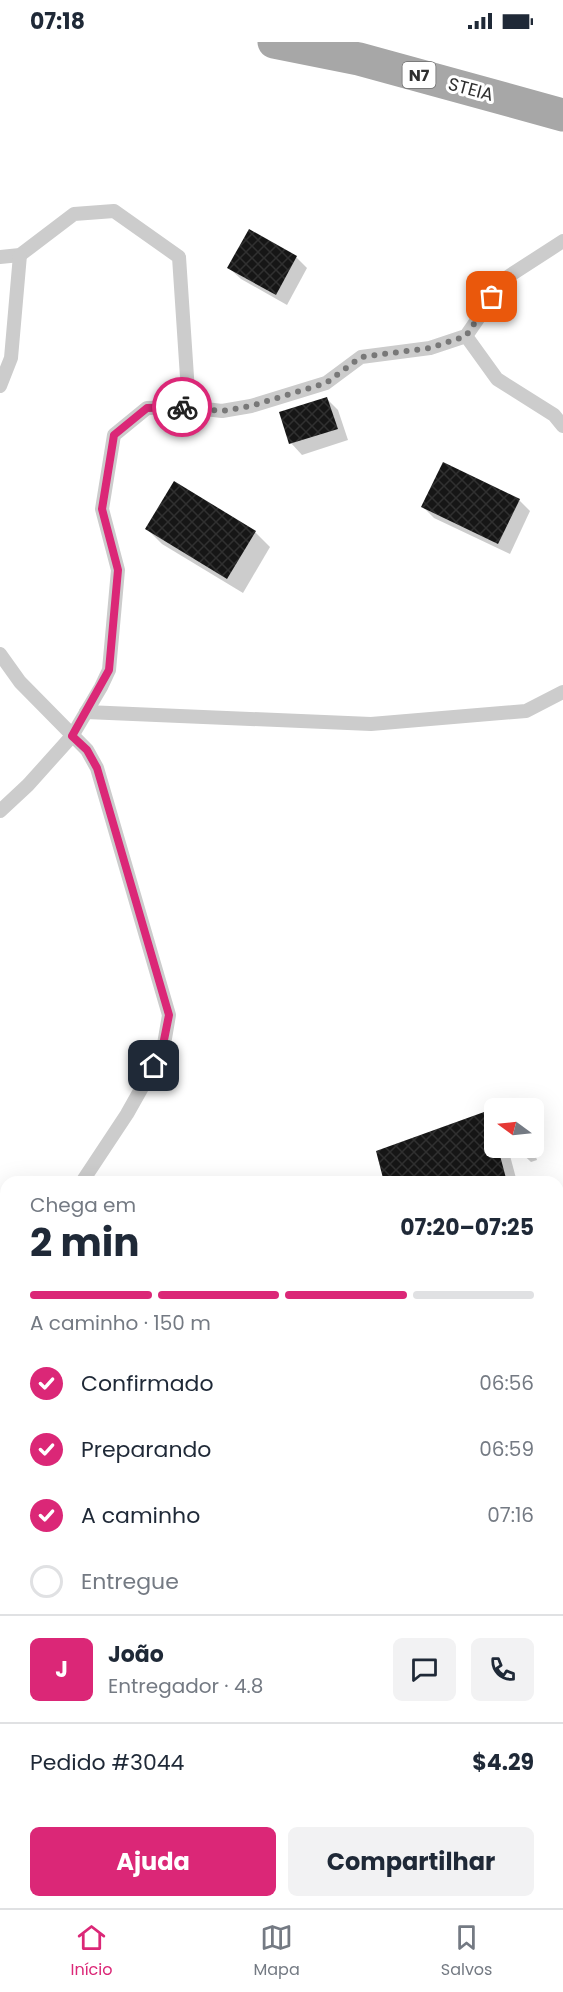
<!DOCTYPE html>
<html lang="pt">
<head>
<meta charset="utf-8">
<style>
	body { margin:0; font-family:Poppins,sans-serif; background:#f2f2f3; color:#1f2937; height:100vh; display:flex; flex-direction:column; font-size:22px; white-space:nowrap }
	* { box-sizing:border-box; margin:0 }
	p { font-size:20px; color:#747a83 }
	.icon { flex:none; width:33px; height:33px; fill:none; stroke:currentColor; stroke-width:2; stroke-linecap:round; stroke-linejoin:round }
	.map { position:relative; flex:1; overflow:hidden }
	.side { position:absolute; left:0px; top:1134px; width:564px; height:732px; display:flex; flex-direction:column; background:#fff; border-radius:18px 18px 0 0; box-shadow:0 6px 24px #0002 }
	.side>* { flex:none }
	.needle { width:39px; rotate:285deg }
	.fabs { position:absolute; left:484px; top:1056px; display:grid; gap:12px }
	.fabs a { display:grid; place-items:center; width:60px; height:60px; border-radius:9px; background:#fff; box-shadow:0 6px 24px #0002; font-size:30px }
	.pin { position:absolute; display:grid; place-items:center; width:51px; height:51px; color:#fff; margin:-26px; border-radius:12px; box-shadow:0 3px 9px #0006 }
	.courier { position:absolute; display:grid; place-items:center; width:60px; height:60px; margin:-30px; border:4px solid #db2777; border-radius:50%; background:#fff; color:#222; box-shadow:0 2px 8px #0007 }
	.headline em { font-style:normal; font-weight:700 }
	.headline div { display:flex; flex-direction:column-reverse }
	.headline { display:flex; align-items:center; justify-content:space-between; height:102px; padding:0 30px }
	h1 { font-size:39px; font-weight:700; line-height:45px }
	.bar { display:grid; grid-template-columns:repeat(4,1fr); gap:9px 6px; align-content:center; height:72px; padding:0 30px }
	.bar i { height:8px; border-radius:4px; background:#e0e1e3 }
	.bar .active { background:#db2777 }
	.bar p { grid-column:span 4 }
	.line { display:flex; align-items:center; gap:15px; padding:0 30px; border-top:2px solid #e0e1e3 }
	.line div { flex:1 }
	.round { display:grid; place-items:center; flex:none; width:63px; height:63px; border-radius:9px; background:#f2f2f3 }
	ol { padding:0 30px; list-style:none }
	li { display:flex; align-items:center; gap:18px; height:66px }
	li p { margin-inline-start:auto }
	li .icon { padding:6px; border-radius:50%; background:#db2777; color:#fff; stroke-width:4 }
	li:last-child { color:#747a83 }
	li i { width:33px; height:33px; border:3px solid #e0e1e3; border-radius:50% }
	.primary-button { display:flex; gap:12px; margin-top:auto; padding:12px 30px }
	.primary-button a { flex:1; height:69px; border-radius:9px; background:#db2777; color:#fff; font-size:24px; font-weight:700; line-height:69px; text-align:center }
	.primary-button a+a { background:#f2f2f3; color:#1f2937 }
	.status { display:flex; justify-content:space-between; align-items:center; height:42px; padding:0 30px; background:#fff; direction:ltr }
	.status svg { height:16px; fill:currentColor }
	.menu { display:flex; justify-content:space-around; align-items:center; height:84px; border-top:2px solid #e0e1e3; background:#fff; font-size:16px; color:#747a83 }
	.menu a { display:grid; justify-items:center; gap:3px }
	.menu .active { color:#db2777 }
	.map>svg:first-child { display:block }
	.shadow { fill:#0003 }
	.building { fill:url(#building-cross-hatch) }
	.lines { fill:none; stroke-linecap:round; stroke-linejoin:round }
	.service { stroke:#ccc; stroke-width:14 }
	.minor { stroke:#ccc; stroke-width:28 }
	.primary { stroke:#a7a7a7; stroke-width:33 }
	.done { stroke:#787878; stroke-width:6; stroke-dasharray:0 10.8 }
	.route { stroke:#db2777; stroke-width:8 }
	.labels { text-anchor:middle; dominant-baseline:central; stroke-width:6; stroke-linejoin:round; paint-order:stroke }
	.shield { fill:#fff; stroke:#6d6d6d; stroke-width:1.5 }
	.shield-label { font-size:16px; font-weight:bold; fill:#2f2f2f }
	.street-label { font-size:18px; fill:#2f2f2f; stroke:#fff }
</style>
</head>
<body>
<div class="status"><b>07:18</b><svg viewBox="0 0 49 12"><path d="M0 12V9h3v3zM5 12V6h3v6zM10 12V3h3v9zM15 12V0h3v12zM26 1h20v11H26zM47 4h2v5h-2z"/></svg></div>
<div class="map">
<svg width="563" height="1866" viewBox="0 0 563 1866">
	<defs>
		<pattern id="building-cross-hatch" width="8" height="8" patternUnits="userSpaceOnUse" patternTransform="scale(1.5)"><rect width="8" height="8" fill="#161616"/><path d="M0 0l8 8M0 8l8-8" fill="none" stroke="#303030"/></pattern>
	</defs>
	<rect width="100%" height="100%" fill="#fff"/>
	<g class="shadow">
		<polygon points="296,215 307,226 287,263 241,237 229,226"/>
		<polygon points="327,357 338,368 348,398 302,413 291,401"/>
		<polygon points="519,458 530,469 510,512 434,476 422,464"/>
		<polygon points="147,487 255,490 270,505 243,551 162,502"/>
		<polygon points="495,1068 495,1106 508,1106 517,1140 386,1140"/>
		<polygon points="516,1106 533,1106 537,1118 531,1120"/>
		<polygon points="0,1348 6,1354 6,1389 0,1392"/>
		<polygon points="6,1408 6,1544 0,1546 0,1410"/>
		<polygon points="6,1734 6,1860 41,1860 22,1866 0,1866 0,1736"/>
	</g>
	<g class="building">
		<polygon points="249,187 297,214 276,253 227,226"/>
		<polygon points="327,355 338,387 289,402 279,370"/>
		<polygon points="443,420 520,457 498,502 421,465"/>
		<polygon points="174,439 256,489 227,537 145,487"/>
		<polygon points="509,1061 511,1066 495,1066 495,1079 491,1081 495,1095 495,1106 498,1106 507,1140 384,1140 376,1109"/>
		<polygon points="563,1258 563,1580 558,1566 558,1260"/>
		<polygon points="6,1406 6,1519 0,1522 0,1409"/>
		<polygon points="6,1733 6,1847 0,1849 0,1735"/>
	</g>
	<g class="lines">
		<g class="service">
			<polyline points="563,199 506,236 466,294 497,337 554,373 563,384"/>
			<polyline points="0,215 20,213 74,172 114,169 179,215 189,365"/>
			<polyline points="0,344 11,316 20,213"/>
			<polyline points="0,612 20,640 87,708 97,726 169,973 163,1008 127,1072 82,1140"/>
			<polyline points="86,670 371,682 526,669 563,650"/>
			<polyline points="0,769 28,743 72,694 101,645 109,628 118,528 102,467 114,393 147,366 189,365 222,369 251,364 326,341 361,315 430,306 466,294"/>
		</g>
		<polyline class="minor" points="516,1866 542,1860"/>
		<polyline class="primary" points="274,0 359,17 563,73"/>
	</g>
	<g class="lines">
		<polyline class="done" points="182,365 222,369 251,364 326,341 361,315 430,306 466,294 492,255"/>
		<polyline class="route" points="154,1024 162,1008 169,973 97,726 87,708 72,694 109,628 118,528 102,467 114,393 147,366 182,365"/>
	</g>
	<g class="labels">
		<rect class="shield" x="402.5" y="20" width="33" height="26" rx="4.5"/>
		<g class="shield-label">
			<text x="419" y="33">N7</text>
		</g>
		<g class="street-label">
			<text transform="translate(471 47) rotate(15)">STEIA</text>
		</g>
	</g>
</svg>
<div class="fabs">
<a><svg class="needle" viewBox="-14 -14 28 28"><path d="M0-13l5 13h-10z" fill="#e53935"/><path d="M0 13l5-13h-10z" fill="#747a83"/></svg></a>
</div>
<div class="pin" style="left:492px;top:255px;background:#ea580c"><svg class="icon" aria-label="bag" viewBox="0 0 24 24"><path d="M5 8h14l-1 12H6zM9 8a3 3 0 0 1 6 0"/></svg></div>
<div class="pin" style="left:154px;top:1024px;background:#1f2937"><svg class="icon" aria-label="home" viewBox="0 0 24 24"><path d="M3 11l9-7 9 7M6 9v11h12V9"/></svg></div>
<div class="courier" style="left:182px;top:365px"><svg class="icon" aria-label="bike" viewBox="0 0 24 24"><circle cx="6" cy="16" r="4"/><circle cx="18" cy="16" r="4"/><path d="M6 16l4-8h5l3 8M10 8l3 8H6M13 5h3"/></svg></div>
<section class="side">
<div class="headline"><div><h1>2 min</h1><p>Chega em</p></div><em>07:20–07:25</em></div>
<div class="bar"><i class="active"></i><i class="active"></i><i class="active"></i><i></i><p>A caminho · 150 m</p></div>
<ol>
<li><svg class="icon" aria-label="check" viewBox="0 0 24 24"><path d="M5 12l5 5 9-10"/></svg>Confirmado<p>06:56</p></li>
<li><svg class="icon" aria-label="check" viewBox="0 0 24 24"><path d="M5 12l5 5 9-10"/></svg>Preparando<p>06:59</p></li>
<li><svg class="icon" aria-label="check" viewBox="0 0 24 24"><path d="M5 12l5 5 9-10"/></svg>A caminho<p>07:16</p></li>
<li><i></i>Entregue</li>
</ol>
<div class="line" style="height:108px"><b class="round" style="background:#db2777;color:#fff">J</b><div><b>João</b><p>Entregador · 4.8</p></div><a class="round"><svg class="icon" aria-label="chat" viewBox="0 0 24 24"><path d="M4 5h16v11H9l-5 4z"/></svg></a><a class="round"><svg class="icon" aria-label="phone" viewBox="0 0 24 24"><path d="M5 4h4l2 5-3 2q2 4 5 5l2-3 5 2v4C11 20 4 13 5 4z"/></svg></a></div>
<div class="line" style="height:78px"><div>Pedido #3044</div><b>$4.29</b></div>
<div class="primary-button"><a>Ajuda</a><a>Compartilhar</a></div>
</section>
</div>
<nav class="menu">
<a class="active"><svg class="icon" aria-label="home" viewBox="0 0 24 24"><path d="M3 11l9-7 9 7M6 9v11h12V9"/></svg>Início</a>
<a><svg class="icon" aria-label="map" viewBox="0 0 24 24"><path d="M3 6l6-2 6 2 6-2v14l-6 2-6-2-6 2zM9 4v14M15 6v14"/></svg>Mapa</a>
<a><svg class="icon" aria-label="saved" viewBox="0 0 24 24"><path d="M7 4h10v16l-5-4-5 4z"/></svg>Salvos</a>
</nav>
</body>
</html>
